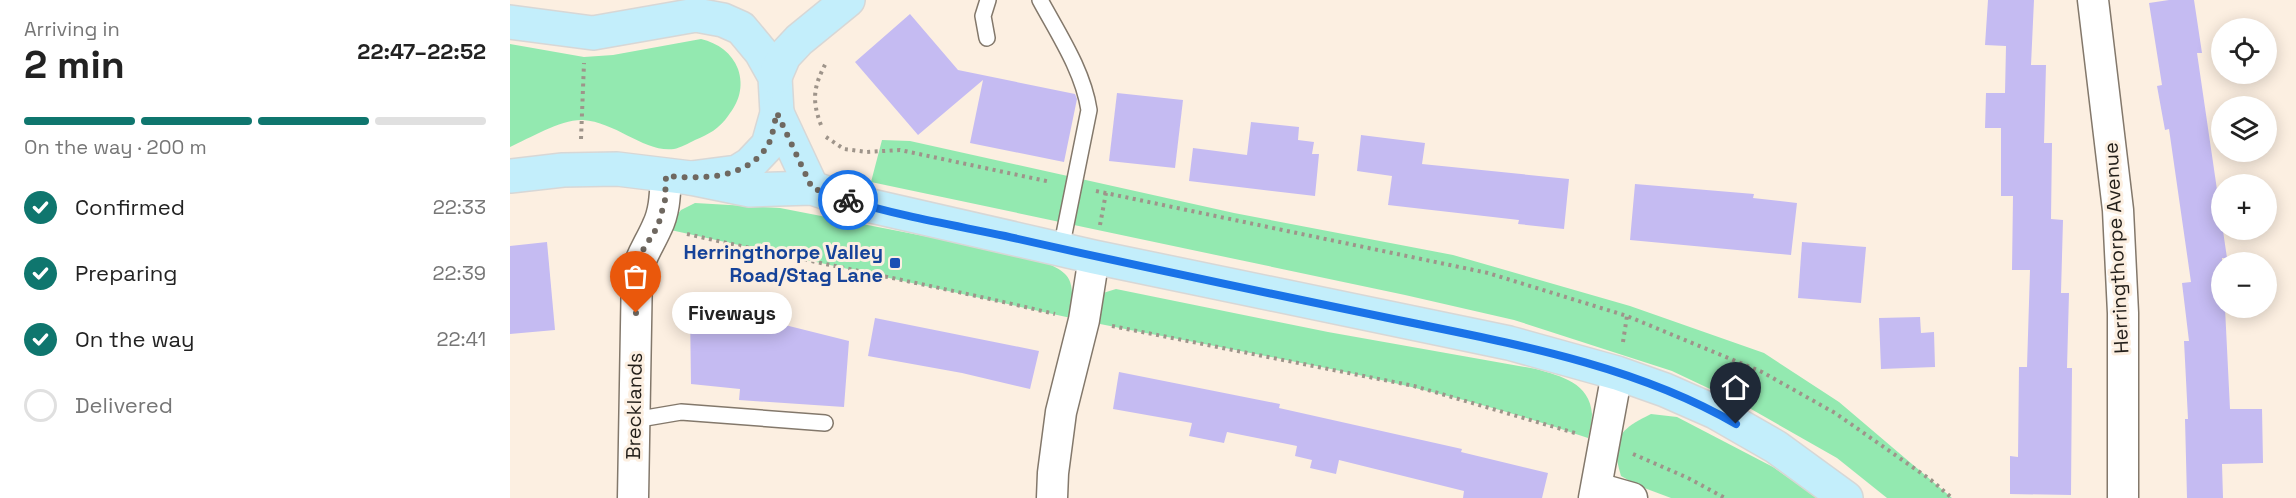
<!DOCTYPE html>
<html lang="en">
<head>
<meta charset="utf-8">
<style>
	body { margin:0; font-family:"Space Grotesk",sans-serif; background:#f2f2f2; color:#222; height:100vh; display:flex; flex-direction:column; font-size:22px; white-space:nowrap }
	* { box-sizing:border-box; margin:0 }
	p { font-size:20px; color:#767676 }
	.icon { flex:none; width:33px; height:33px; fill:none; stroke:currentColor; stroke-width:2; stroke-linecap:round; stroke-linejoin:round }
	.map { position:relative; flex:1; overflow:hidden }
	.drawer { display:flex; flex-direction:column; background:#fff; width:510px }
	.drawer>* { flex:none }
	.buttons { position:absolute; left:1701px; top:18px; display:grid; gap:12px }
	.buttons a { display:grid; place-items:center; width:66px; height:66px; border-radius:50%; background:#fff; box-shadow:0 3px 15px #0003; font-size:30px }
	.pin { position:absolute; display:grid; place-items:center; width:51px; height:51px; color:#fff; margin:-62px -26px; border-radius:50% 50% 50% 0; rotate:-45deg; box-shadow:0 0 6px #0007 }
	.pin .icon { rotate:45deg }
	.courier { position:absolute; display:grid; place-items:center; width:60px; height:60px; margin:-30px; border:4px solid #1a73e8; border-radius:50%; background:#fff; color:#222; box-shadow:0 2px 8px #0007 }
	.bubble { position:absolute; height:42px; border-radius:21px; background:#fff; box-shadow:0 3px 15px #0003; font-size:20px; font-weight:600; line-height:42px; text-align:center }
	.headline em { font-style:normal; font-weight:600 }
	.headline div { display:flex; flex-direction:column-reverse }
	.headline { display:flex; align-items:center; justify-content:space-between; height:102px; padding:0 24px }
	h1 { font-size:39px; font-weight:600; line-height:45px }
	.bar { display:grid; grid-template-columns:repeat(4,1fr); gap:9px 6px; align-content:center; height:72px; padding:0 24px }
	.bar i { height:8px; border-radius:4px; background:#e0e0e0 }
	.bar .current { background:#0f766e }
	.bar p { grid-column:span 4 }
	ol { padding:0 24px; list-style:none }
	li { display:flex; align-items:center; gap:18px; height:66px }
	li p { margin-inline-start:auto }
	li .icon { padding:6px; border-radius:50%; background:#0f766e; color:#fff; stroke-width:4 }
	li:last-child { color:#767676 }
	li i { width:33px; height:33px; border:3px solid #e0e0e0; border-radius:50% }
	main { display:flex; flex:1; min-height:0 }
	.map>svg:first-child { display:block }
	.green { fill:#93e9b0 }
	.building { fill:#c5bbf2 }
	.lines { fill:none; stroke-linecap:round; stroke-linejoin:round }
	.service-casing { stroke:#83786b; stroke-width:18 }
	.minor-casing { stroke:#83786b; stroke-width:33 }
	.primary-casing { stroke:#d7d7d6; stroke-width:36 }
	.path { stroke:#9e948a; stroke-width:4; stroke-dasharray:3 4.5; stroke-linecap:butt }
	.service { stroke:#fff; stroke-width:15 }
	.minor { stroke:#fff; stroke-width:30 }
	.primary { stroke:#c3eefb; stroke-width:33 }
	.done { stroke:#6f6860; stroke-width:6; stroke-dasharray:0 10.8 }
	.route { stroke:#1a73e8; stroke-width:8 }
	.transit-dot { fill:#1a4fb4; stroke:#fcefe1; stroke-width:2 }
	.labels { text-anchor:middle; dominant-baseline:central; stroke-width:6; stroke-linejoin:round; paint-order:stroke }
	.street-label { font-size:20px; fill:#231f1a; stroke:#fcefe1 }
	.transit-label { font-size:20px; font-weight:bold; fill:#164399; stroke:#fcefe1; text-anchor:end }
</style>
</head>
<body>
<main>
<section class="drawer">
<div class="headline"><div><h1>2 min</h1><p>Arriving in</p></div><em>22:47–22:52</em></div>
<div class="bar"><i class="current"></i><i class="current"></i><i class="current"></i><i></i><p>On the way · 200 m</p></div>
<ol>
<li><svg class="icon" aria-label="check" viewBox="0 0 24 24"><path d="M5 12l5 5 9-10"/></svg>Confirmed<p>22:33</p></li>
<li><svg class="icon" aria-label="check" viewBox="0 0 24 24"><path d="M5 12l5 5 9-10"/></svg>Preparing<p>22:39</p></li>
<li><svg class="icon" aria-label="check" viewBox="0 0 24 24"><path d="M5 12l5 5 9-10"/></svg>On the way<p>22:41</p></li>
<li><i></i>Delivered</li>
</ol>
</section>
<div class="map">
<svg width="1786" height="498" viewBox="0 0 1786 498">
	<rect width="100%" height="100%" fill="#fcefe1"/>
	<g class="green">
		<path d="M191 39C208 43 222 53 228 69 234 87 229 102 218 116 210 128 198 135 185 140 179 143 170 148 164 149 135 153 106 122 73 120 51 119 20 138 0 147V44L74 57 103 55Z"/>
		<polygon points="372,140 400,141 724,213 943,255 1120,306 1254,353 1329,402 1442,498 1377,498 1327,458 1234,405 1162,371 1004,320 895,295 361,182"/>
		<path d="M185 203 270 208 522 257C561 273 565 274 561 318L156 229 171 210Z"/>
		<path d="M606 289 818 332 1026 369C1051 376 1080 383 1082 414 1082 421 1080 430 1078 438 919 382 751 356 585 323L593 293Z"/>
		<path d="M1141 414 1167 417 1263 467 1308 498H1161L1129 486 1111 476C1100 440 1108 430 1141 414Z"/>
	</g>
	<g class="building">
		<polygon points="1478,0 1524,0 1521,65 1536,65 1534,143 1542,143 1541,219 1553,220 1551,293 1559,293 1557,368 1562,368 1561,495 1500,494 1500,456 1508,457 1509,367 1517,367 1520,270 1502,270 1503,196 1491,196 1491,128 1475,128 1476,93 1495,93 1496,46 1475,45"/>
		<polygon points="1659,0 1684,0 1692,53 1687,53 1717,258 1712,258 1712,308 1715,308 1720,409 1752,409 1753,463 1712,464 1713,498 1677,498 1675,419 1678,419 1674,341 1679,341 1672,283 1681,282 1659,129 1655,130 1647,86 1652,85 1639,3"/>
		<polygon points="400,14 448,70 565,94 567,99 554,162 460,143 473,80 408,135 345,62"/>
		<polygon points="607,93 673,100 665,168 599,161"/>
		<polygon points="741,122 789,127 788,140 804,142 802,154 809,154 805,196 679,181 683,148 737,155"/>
		<polygon points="851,135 915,143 912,164 1059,179 1054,229 1008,224 1009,220 878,205 882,176 847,171"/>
		<polygon points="1125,184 1244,194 1243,198 1287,203 1281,255 1120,240"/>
		<polygon points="37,242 45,330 0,334 0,246"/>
		<polygon points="1292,242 1356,247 1351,303 1288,298"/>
		<polygon points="211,309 339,341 334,407 229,400 230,389 181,384 180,310"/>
		<polygon points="1410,317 1411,333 1424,332 1425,367 1371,369 1369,318"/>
		<polygon points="365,318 529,351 520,389 452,373 358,356"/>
		<polygon points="609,372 770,404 769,408 952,449 951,452 1038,473 1032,498 953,498 954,491 829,460 826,474 800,468 802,460 785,456 787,446 717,432 714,443 679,436 682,423 603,409"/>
	</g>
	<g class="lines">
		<g class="service-casing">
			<g id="service">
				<path d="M530 0C549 35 573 71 579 110L551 249"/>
				<polyline points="477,38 473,16 478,0"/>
				<polyline points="124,420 171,412 315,423"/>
			</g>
		</g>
		<g class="minor-casing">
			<g id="minor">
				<polyline points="1583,0 1608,210 1613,313 1613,498"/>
				<polyline points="1087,488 1122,498"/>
				<path d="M123 498 127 270C133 252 140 243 147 227 155 211 155 193 156 175"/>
				<polyline points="542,498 543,473 551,412 574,320 584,257"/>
				<polyline points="1084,498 1107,373"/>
			</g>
		</g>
		<g class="primary-casing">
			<g id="primary">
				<polyline points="0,22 83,33 186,15 213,20 231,28 251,52 265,77 267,113 258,145 240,164 227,172 181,178 107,169 53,170 0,176"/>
				<polyline points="265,77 274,56 289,40 338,0"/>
				<polyline points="267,113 302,188"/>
				<polyline points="181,178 240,190 302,188 344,202 584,257 999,343 1107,373 1155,390 1205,412 1266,447 1336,498"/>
			</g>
		</g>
		<g class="path">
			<path d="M311 125C301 99 304 85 317 61"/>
			<polyline points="316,137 334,149 357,152 390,150 541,182"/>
			<polyline points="71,139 74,63"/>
			<polyline points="586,191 978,273 1117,316 1252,372 1325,413 1421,480 1442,498"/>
			<polyline points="590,225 596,193"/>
			<path d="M177 234C300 262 423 285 545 314"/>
			<polyline points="602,326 904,386 1065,433"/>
			<polyline points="1113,342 1117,316"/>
			<polyline points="1123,454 1178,478 1215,498"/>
		</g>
		<use href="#service" class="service"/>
		<use href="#minor" class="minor"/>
		<use href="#primary" class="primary"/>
	</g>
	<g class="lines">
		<path class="done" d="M126 313 127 270 133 250 148 226 155 200 156 176C191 179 237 180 258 145 263 136 264 123 267 113L302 188 338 200"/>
		<path class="route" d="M338 200C389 216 443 225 495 236 626 266 757 293 888 320 1000 343 1125 365 1226 424"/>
	</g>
	<rect class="transit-dot" x="379" y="257" width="12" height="12" rx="3"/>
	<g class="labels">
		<g class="street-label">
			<text transform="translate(1606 248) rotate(-93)">Herringthorpe Avenue</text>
			<text transform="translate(124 406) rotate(-89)">Brecklands</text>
		</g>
		<g class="transit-label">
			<text x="373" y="252">Herringthorpe Valley<tspan x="373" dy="23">Road/Stag Lane</tspan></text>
		</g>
	</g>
</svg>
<div class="buttons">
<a><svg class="icon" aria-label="locate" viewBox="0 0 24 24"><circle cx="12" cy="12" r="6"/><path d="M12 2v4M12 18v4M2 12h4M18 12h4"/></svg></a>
<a><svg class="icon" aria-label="layers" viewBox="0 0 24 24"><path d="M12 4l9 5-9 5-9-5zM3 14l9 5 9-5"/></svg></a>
<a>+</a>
<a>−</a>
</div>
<div class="pin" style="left:126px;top:313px;background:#ea580c"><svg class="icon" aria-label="bag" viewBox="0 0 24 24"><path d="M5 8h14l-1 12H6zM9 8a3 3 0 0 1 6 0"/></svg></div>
<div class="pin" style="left:1226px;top:424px;background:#1f2937"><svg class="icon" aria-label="home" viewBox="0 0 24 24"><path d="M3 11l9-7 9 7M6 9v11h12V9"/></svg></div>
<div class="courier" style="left:338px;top:200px"><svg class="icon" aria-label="bike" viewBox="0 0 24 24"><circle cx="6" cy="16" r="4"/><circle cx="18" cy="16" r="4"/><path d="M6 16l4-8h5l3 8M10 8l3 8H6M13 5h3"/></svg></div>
<div class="bubble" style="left:162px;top:292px;width:120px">Fiveways</div>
</div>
</main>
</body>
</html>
